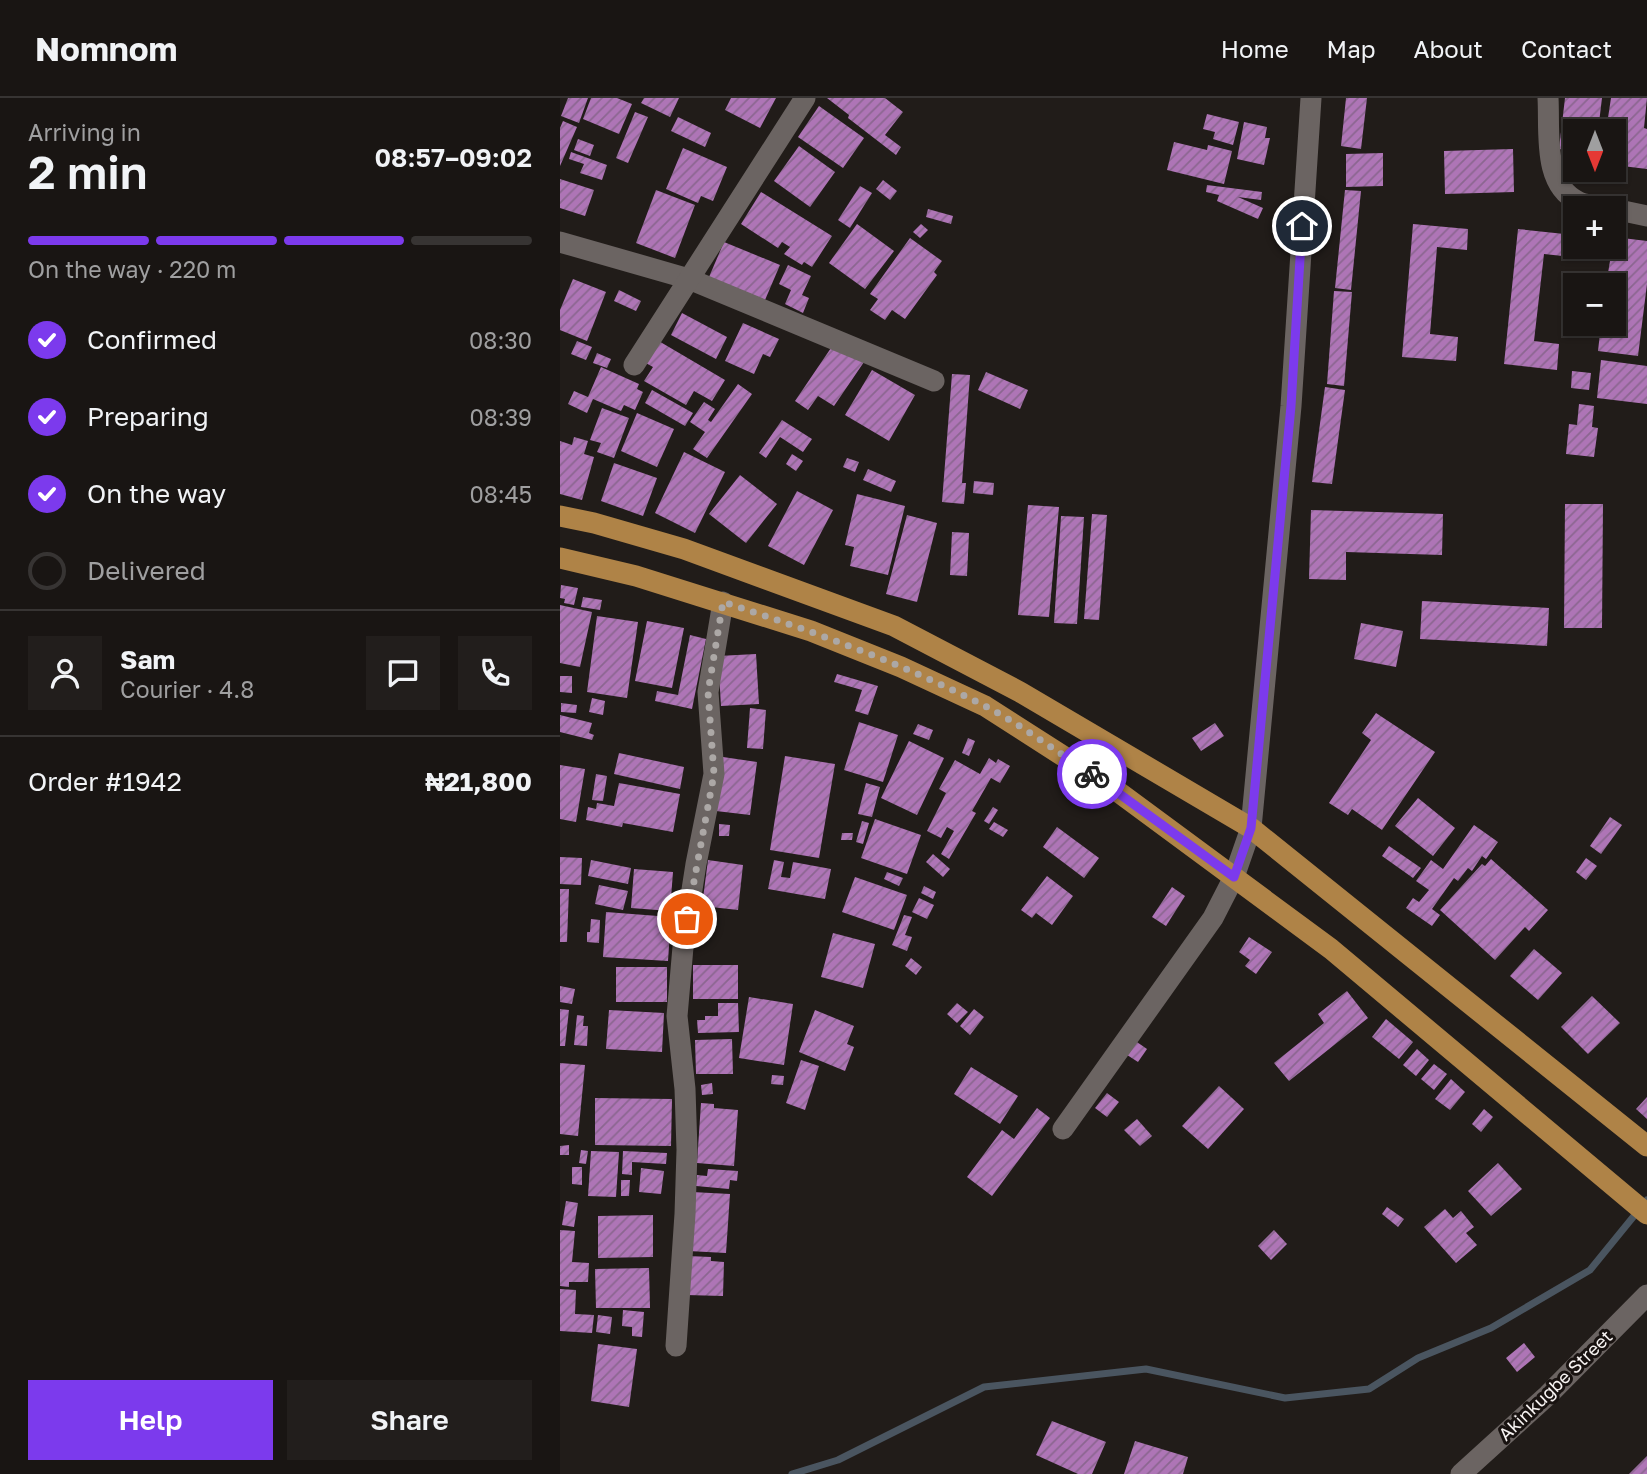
<!DOCTYPE html>
<html lang="en">
<head>
<meta charset="utf-8">
<style>
	body { margin:0; font-family:"Golos Text",sans-serif; background:#221e1c; color:#f1f3f6; height:100vh; display:flex; flex-direction:column; font-size:26px; white-space:nowrap }
	* { box-sizing:border-box; margin:0 }
	p { font-size:23px; color:#9f9fa0 }
	.icon { flex:none; width:38px; height:38px; fill:none; stroke:currentColor; stroke-width:2; stroke-linecap:round; stroke-linejoin:round }
	.map { position:relative; flex:1; overflow:hidden }
	.side { display:flex; flex-direction:column; background:#191513; width:560px }
	.side>* { flex:none }
	.needle { width:46px; rotate:180deg }
	.controls { position:absolute; left:1003px; top:21px; display:grid; gap:14px }
	.controls a { display:grid; place-items:center; width:63px; height:63px; border-radius:0px; background:#191513; box-shadow:0 2px 5px #0004,0 0 0 2px #373433; font-size:35px }
	.pin { position:absolute; display:grid; place-items:center; width:60px; height:60px; color:#fff; margin:-30px; border:4px solid #fff; border-radius:50%; box-shadow:0 2px 7px #0007 }
	.courier { position:absolute; display:grid; place-items:center; width:70px; height:70px; margin:-35px; border:5px solid #7c3aed; border-radius:50%; background:#fff; color:#222; box-shadow:0 2px 9px #0007 }
	.headline em { font-style:normal; font-weight:600 }
	.headline div { display:flex; flex-direction:column-reverse }
	.headline { display:flex; align-items:center; justify-content:space-between; height:119px; padding:0 28px }
	h1 { font-size:46px; font-weight:600; line-height:52px }
	.bar { display:grid; grid-template-columns:repeat(4,1fr); gap:10px 7px; align-content:center; height:84px; padding:0 28px }
	.bar i { height:9px; border-radius:5px; background:#373433 }
	.bar .active { background:#7c3aed }
	.bar p { grid-column:span 4 }
	.line { display:flex; align-items:center; gap:18px; padding:0 28px; border-top:2px solid #373433 }
	.line div { flex:1 }
	.round { display:grid; place-items:center; flex:none; width:74px; height:74px; border-radius:0px; background:#221e1c }
	ol { padding:0 28px; list-style:none }
	li { display:flex; align-items:center; gap:21px; height:77px }
	li p { margin-inline-start:auto }
	li .icon { padding:7px; border-radius:50%; background:#7c3aed; color:#fff; stroke-width:4 }
	li:last-child { color:#9f9fa0 }
	li i { width:38px; height:38px; border:4px solid #373433; border-radius:50% }
	.primary-button { display:flex; gap:14px; margin-top:auto; padding:14px 28px }
	.primary-button a { flex:1; height:80px; border-radius:0px; background:#7c3aed; color:#fff; font-size:28px; font-weight:600; line-height:80px; text-align:center }
	.primary-button a+a { background:#221e1c; color:#f1f3f6 }
	header { display:flex; align-items:center; gap:42px; box-sizing:border-box; height:98px; padding:0 35px; background:#191513; border-bottom:2px solid #373433 }
	header strong { font-size:33px }
	nav { display:flex; gap:38px; margin-inline-start:auto; font-size:24px }
	main { display:flex; flex:1; min-height:0 }
	.map>svg:first-child { display:block }
	.lines { fill:none; stroke-linecap:round; stroke-linejoin:round }
	.stream { stroke:#4a5560; stroke-width:7 }
	.building { fill:url(#building-hatch) }
	.minor { stroke:#6b6462; stroke-width:21 }
	.major { stroke:#af8347; stroke-width:21 }
	.done { stroke:#aca8a6; stroke-width:7; stroke-dasharray:0 12.6 }
	.route { stroke:#7c3aed; stroke-width:9 }
	.labels { text-anchor:middle; dominant-baseline:central; stroke-width:6; stroke-linejoin:round; paint-order:stroke }
	.street-label { font-size:18px; fill:#f7f3f2; stroke:#181210 }
</style>
</head>
<body>
<header>
<strong>Nomnom</strong>
<nav><a>Home</a><a>Map</a><a>About</a><a>Contact</a></nav>
</header>
<main>
<section class="side">
<div class="headline"><div><h1>2 min</h1><p>Arriving in</p></div><em>08:57–09:02</em></div>
<div class="bar"><i class="active"></i><i class="active"></i><i class="active"></i><i></i><p>On the way · 220 m</p></div>
<ol>
<li><svg class="icon" aria-label="check" viewBox="0 0 24 24"><path d="M5 12l5 5 9-10"/></svg>Confirmed<p>08:30</p></li>
<li><svg class="icon" aria-label="check" viewBox="0 0 24 24"><path d="M5 12l5 5 9-10"/></svg>Preparing<p>08:39</p></li>
<li><svg class="icon" aria-label="check" viewBox="0 0 24 24"><path d="M5 12l5 5 9-10"/></svg>On the way<p>08:45</p></li>
<li><i></i>Delivered</li>
</ol>
<div class="line" style="height:126px"><a class="round"><svg class="icon" aria-label="person" viewBox="0 0 24 24"><circle cx="12" cy="8" r="4"/><path d="M4 21q1-7 8-7t8 7"/></svg></a><div><b>Sam</b><p>Courier · 4.8</p></div><a class="round"><svg class="icon" aria-label="chat" viewBox="0 0 24 24"><path d="M4 5h16v11H9l-5 4z"/></svg></a><a class="round"><svg class="icon" aria-label="phone" viewBox="0 0 24 24"><path d="M5 4h4l2 5-3 2q2 4 5 5l2-3 5 2v4C11 20 4 13 5 4z"/></svg></a></div>
<div class="line" style="height:91px"><div>Order #1942</div><b>₦21,800</b></div>
<div class="primary-button"><a>Help</a><a>Share</a></div>
</section>
<div class="map">
<svg width="1087" height="1376" viewBox="0 0 1087 1376">
	<defs>
		<pattern id="building-hatch" width="6" height="6" patternUnits="userSpaceOnUse" patternTransform="scale(1.75)"><rect width="6" height="6" fill="#ae75b6"/><path d="M-1 1l2-2M0 6l6-6M5 7l2-2" fill="none" stroke="#8b6690"/></pattern>
	</defs>
	<rect width="100%" height="100%" fill="#211c19"/>
	<g class="lines">
		<polyline class="stream" points="232,1376 278,1362 424,1289 586,1271 725,1300 809,1291 858,1260 931,1230 1030,1172 1087,1102"/>
	</g>
	<g class="building">
		<polygon points="8,0 28,0 19,25 1,18"/>
		<polygon points="31,0 57,0 72,6 59,36 23,21"/>
		<polygon points="84,0 119,0 110,19 81,5"/>
		<polygon points="171,0 216,0 200,30 165,12"/>
		<polygon points="267,0 325,0 343,14 325,37 341,49 336,57 288,20 289,17"/>
		<polygon points="786,0 807,0 801,51 781,48"/>
		<polygon points="1005,0 1042,0 1038,33 1015,33 1015,53 999,51"/>
		<polygon points="1051,0 1087,0 1084,30 1087,31 1087,71 1054,67 1054,33 1046,33"/>
		<polygon points="259,8 304,40 283,70 238,39"/>
		<polygon points="75,14 88,19 68,65 56,60"/>
		<polygon points="647,16 679,24 673,47 653,41 655,34 643,31"/>
		<polygon points="118,19 151,35 145,49 111,33"/>
		<polygon points="3,23 17,29 0,68 0,30"/>
		<polygon points="684,24 707,29 705,40 710,40 704,67 677,61"/>
		<polygon points="18,41 34,47 30,58 14,52"/>
		<polygon points="614,44 647,52 648,47 672,53 664,86 607,72"/>
		<polygon points="239,48 275,74 250,109 214,83"/>
		<polygon points="123,50 167,69 153,103 141,98 138,105 106,91"/>
		<polygon points="953,51 954,94 885,96 884,53"/>
		<polygon points="11,54 47,67 42,82 20,75 24,66 9,61"/>
		<polygon points="823,55 823,88 786,89 786,56"/>
		<polygon points="0,81 34,92 25,118 0,110"/>
		<polygon points="323,82 337,93 330,102 316,91"/>
		<polygon points="647,87 702,94 701,102 678,99 703,110 698,121 657,103 659,97 646,94"/>
		<polygon points="300,88 312,95 290,130 278,122"/>
		<polygon points="96,92 135,107 115,160 76,145"/>
		<polygon points="785,92 801,93 791,192 775,190"/>
		<polygon points="201,94 272,138 252,169 244,164 242,167 224,156 230,149 222,144 218,150 181,126"/>
		<polygon points="368,111 393,118 391,126 366,119"/>
		<polygon points="297,126 334,153 305,191 269,165"/>
		<polygon points="361,126 368,132 360,140 353,134"/>
		<polygon points="853,126 908,131 907,152 877,149 870,236 898,239 896,263 842,259"/>
		<polygon points="958,131 1014,137 1012,159 984,156 974,243 999,246 997,272 944,266"/>
		<polygon points="1054,139 1087,143 1087,186 1078,258 1038,253 1041,226 1054,226 1054,187 1046,187"/>
		<polygon points="350,140 382,163 374,174 377,177 345,221 332,212 325,222 310,212 318,201 310,196"/>
		<polygon points="164,144 220,167 205,202 149,179"/>
		<polygon points="228,167 251,178 242,197 249,200 243,215 225,206 231,192 219,186"/>
		<polygon points="13,181 46,194 27,243 0,232 0,212"/>
		<polygon points="59,192 81,203 76,213 54,203"/>
		<polygon points="774,193 792,194 784,288 767,286"/>
		<polygon points="122,215 167,239 156,261 111,237"/>
		<polygon points="183,225 219,241 210,259 203,256 194,276 165,263"/>
		<polygon points="97,242 165,282 152,303 134,293 126,307 84,283 93,269 84,264"/>
		<polygon points="17,243 32,249 26,262 11,256"/>
		<polygon points="275,244 304,264 274,308 258,298 248,312 235,303"/>
		<polygon points="37,255 51,261 47,270 33,265"/>
		<polygon points="1041,262 1087,268 1087,306 1037,300"/>
		<polygon points="41,269 79,286 77,291 83,294 75,312 64,307 61,313 33,301 27,315 8,306 14,293 28,299"/>
		<polygon points="312,272 355,297 329,343 285,317"/>
		<polygon points="1012,273 1031,275 1029,292 1011,290"/>
		<polygon points="426,274 468,292 460,311 418,292"/>
		<polygon points="392,276 410,277 402,385 406,385 404,406 382,404"/>
		<polygon points="178,286 192,296 147,360 133,351 145,334 130,324 144,304 155,311 148,322 151,324"/>
		<polygon points="765,289 785,292 772,386 752,384"/>
		<polygon points="92,292 133,315 125,328 85,305"/>
		<polygon points="1019,306 1034,308 1032,329 1038,330 1034,359 1006,356 1009,326 1017,327"/>
		<polygon points="42,310 69,320 54,360 37,354 41,345 30,342"/>
		<polygon points="77,315 114,331 97,369 61,353"/>
		<polygon points="222,322 252,341 243,354 220,339 206,360 199,355"/>
		<polygon points="14,339 28,343 24,356 34,359 22,402 0,396 0,343 12,347"/>
		<polygon points="124,354 165,374 135,435 95,415"/>
		<polygon points="232,356 243,363 236,373 226,366"/>
		<polygon points="287,360 299,364 295,374 283,369"/>
		<polygon points="54,365 97,380 83,418 41,403"/>
		<polygon points="308,371 336,383 331,394 303,382"/>
		<polygon points="180,377 217,406 186,445 149,416"/>
		<polygon points="414,383 434,385 433,397 413,395"/>
		<polygon points="237,393 273,412 244,467 208,448"/>
		<polygon points="297,396 345,408 328,477 290,468 294,449 285,447"/>
		<polygon points="1005,406 1043,406 1042,530 1004,530"/>
		<polygon points="468,407 499,409 489,519 458,517"/>
		<polygon points="751,412 883,416 882,457 786,454 786,482 749,481"/>
		<polygon points="532,416 547,417 539,522 524,521"/>
		<polygon points="347,417 377,425 357,504 326,496"/>
		<polygon points="501,418 524,419 517,526 494,525"/>
		<polygon points="392,434 409,435 407,478 390,477"/>
		<polygon points="1,487 18,490 14,507 4,505 5,501 0,500"/>
		<polygon points="23,499 42,502 40,512 21,509"/>
		<polygon points="862,503 989,510 987,548 860,541"/>
		<polygon points="0,507 32,514 20,569 0,565"/>
		<polygon points="37,518 78,524 67,600 27,594"/>
		<polygon points="87,523 124,530 112,590 75,583"/>
		<polygon points="801,525 843,533 836,569 794,561"/>
		<polygon points="130,537 146,541 132,611 95,603 97,593 118,597"/>
		<polygon points="196,556 199,606 161,608 158,558"/>
		<polygon points="277,576 318,588 308,617 295,613 302,592 274,584"/>
		<polygon points="0,578 12,578 12,595 0,594"/>
		<polygon points="32,600 45,603 43,617 29,614"/>
		<polygon points="1,605 17,607 16,615 1,614"/>
		<polygon points="190,610 206,612 203,651 187,650"/>
		<polygon points="816,615 875,654 822,732 792,711 788,717 769,705 811,642 802,635"/>
		<polygon points="0,617 32,625 29,635 34,637 32,642 0,634"/>
		<polygon points="299,624 338,637 323,684 284,672"/>
		<polygon points="655,625 664,638 641,653 632,640"/>
		<polygon points="358,626 373,632 369,642 353,636"/>
		<polygon points="408,640 415,643 409,658 402,655"/>
		<polygon points="349,643 384,660 357,717 321,700"/>
		<polygon points="59,655 124,669 120,691 54,676"/>
		<polygon points="225,658 275,666 259,760 210,752"/>
		<polygon points="163,659 197,664 190,717 156,713"/>
		<polygon points="429,660 436,665 438,661 450,668 440,685 431,680 412,713 416,715 389,761 381,756 394,733 387,729 381,740 367,733 386,695 379,691 395,662 420,676"/>
		<polygon points="0,667 25,671 16,724 0,721"/>
		<polygon points="36,676 47,678 43,703 32,702"/>
		<polygon points="59,685 120,696 113,734 63,725 62,729 26,722 28,709 36,711 37,705 54,708"/>
		<polygon points="306,685 320,689 312,719 298,716"/>
		<polygon points="858,700 895,730 873,758 835,728"/>
		<polygon points="433,709 438,712 429,726 424,723"/>
		<polygon points="1050,719 1062,727 1041,756 1030,748"/>
		<polygon points="315,721 361,737 347,776 301,760"/>
		<polygon points="302,723 309,725 303,746 296,744"/>
		<polygon points="434,724 448,732 443,739 429,731"/>
		<polygon points="159,726 170,727 169,738 159,738"/>
		<polygon points="914,727 938,744 926,761 922,758 912,773 908,770 898,783 894,780 872,811 880,817 872,828 846,810 853,800 859,804 869,792 856,783 871,762 883,771"/>
		<polygon points="497,729 539,760 524,780 483,749"/>
		<polygon points="282,735 293,735 292,742 281,742"/>
		<polygon points="829,748 861,770 853,780 822,758"/>
		<polygon points="373,756 390,771 383,779 366,764"/>
		<polygon points="0,759 22,760 21,787 0,786"/>
		<polygon points="1026,760 1037,768 1026,782 1016,774"/>
		<polygon points="931,761 988,812 969,833 965,829 935,862 880,812 922,766 925,768"/>
		<polygon points="31,762 71,770 68,786 28,778"/>
		<polygon points="148,762 183,767 178,812 142,808"/>
		<polygon points="214,762 224,764 221,779 230,780 233,764 271,771 265,801 208,791"/>
		<polygon points="74,771 113,774 110,813 71,810"/>
		<polygon points="327,774 343,780 339,788 324,781"/>
		<polygon points="487,778 513,798 492,827 476,815 472,820 461,812"/>
		<polygon points="295,779 347,797 334,832 282,814"/>
		<polygon points="39,787 68,793 63,812 35,806"/>
		<polygon points="364,788 376,794 373,801 361,795"/>
		<polygon points="612,789 625,798 606,828 592,819"/>
		<polygon points="0,791 9,791 7,844 0,844"/>
		<polygon points="359,800 374,807 367,821 352,814"/>
		<polygon points="46,814 111,819 108,863 43,859"/>
		<polygon points="344,817 352,819 345,837 352,839 347,853 332,847"/>
		<polygon points="31,821 40,822 39,845 27,844 27,834 30,834"/>
		<polygon points="273,835 315,846 303,890 261,879"/>
		<polygon points="689,839 712,854 696,876 685,868 690,862 679,854"/>
		<polygon points="974,851 1002,875 978,902 950,878"/>
		<polygon points="351,860 362,869 356,877 345,868"/>
		<rect x="133" y="867" width="45" height="34"/>
		<rect x="56" y="869" width="51" height="35"/>
		<polygon points="0,888 15,891 12,906 0,904"/>
		<polygon points="787,893 808,920 729,983 714,965 764,925 758,916"/>
		<polygon points="1032,898 1060,925 1028,956 1001,929"/>
		<polygon points="189,899 233,906 224,967 179,960"/>
		<polygon points="158,905 178,905 179,934 138,935 137,922 145,922 145,918 158,918"/>
		<polygon points="397,905 408,914 397,925 387,916"/>
		<polygon points="0,911 9,912 5,948 0,948"/>
		<polygon points="414,911 424,919 410,937 400,928"/>
		<polygon points="49,912 104,915 102,954 46,951"/>
		<polygon points="255,912 294,928 287,946 294,949 285,973 239,954"/>
		<polygon points="17,917 24,918 23,928 28,928 27,948 14,947"/>
		<polygon points="826,921 853,944 839,961 812,939"/>
		<polygon points="172,941 173,976 136,976 135,942"/>
		<polygon points="574,942 587,951 578,964 564,955"/>
		<polygon points="857,951 869,962 856,978 843,967"/>
		<polygon points="241,962 259,968 245,1012 226,1005"/>
		<polygon points="0,965 25,967 18,1038 0,1036"/>
		<polygon points="874,966 887,976 874,992 861,981"/>
		<polygon points="411,969 458,998 440,1026 394,996"/>
		<polygon points="212,977 224,978 223,987 211,986"/>
		<polygon points="891,981 905,994 890,1012 875,1001"/>
		<polygon points="152,985 153,996 142,997 141,987"/>
		<polygon points="659,988 684,1011 648,1051 622,1028"/>
		<polygon points="547,995 559,1004 547,1019 535,1010"/>
		<polygon points="1087,999 1087,1021 1076,1011"/>
		<polygon points="35,1000 112,1001 111,1048 35,1047"/>
		<polygon points="141,1005 154,1006 154,1010 178,1012 174,1068 137,1065"/>
		<polygon points="477,1010 490,1020 432,1098 407,1079 442,1032 454,1041"/>
		<polygon points="924,1011 933,1019 921,1034 912,1026"/>
		<polygon points="577,1021 592,1038 580,1048 564,1032"/>
		<polygon points="9,1047 9,1057 0,1057 0,1048"/>
		<polygon points="21,1052 28,1053 26,1066 19,1065"/>
		<polygon points="31,1053 59,1054 56,1099 28,1098"/>
		<polygon points="63,1053 107,1055 106,1066 72,1064 72,1077 62,1076"/>
		<polygon points="938,1065 962,1091 931,1118 908,1093"/>
		<polygon points="12,1069 22,1069 22,1087 12,1086"/>
		<polygon points="81,1070 104,1073 101,1096 79,1094"/>
		<polygon points="148,1071 178,1073 177,1083 170,1082 169,1091 136,1088 137,1077 147,1078"/>
		<polygon points="61,1082 70,1082 69,1098 61,1098"/>
		<polygon points="132,1094 170,1096 166,1155 128,1153"/>
		<polygon points="6,1103 18,1105 14,1129 2,1127"/>
		<polygon points="827,1109 844,1121 838,1129 822,1116"/>
		<polygon points="885,1111 893,1120 901,1113 914,1129 906,1135 917,1147 896,1165 864,1129"/>
		<polygon points="93,1117 93,1159 38,1160 38,1118"/>
		<polygon points="0,1132 15,1133 12,1164 29,1165 28,1184 9,1184 9,1189 0,1188"/>
		<polygon points="714,1132 727,1146 711,1162 698,1148"/>
		<polygon points="128,1158 151,1159 151,1163 164,1164 163,1198 126,1197"/>
		<polygon points="89,1170 90,1210 36,1210 35,1171"/>
		<polygon points="0,1191 16,1192 15,1216 34,1217 32,1235 0,1233"/>
		<polygon points="63,1212 84,1214 82,1239 72,1238 72,1229 62,1228"/>
		<polygon points="38,1217 52,1219 50,1236 36,1234"/>
		<polygon points="964,1245 975,1259 957,1274 946,1260"/>
		<polygon points="38,1246 77,1251 69,1309 31,1303"/>
		<polygon points="492,1323 546,1344 532,1376 518,1376 476,1357"/>
		<polygon points="575,1343 628,1359 623,1376 564,1376"/>
		<polygon points="1087,1358 1087,1376 1069,1376"/>
	</g>
	<g class="lines">
		<g class="minor">
			<path d="M988 0C990 34 982 87 1019 104 1028 108 1041 108 1051 110"/>
			<polyline points="1054,111 1087,118"/>
			<polyline points="0,144 129,181 374,283"/>
			<polyline points="74,267 245,0"/>
			<polyline points="503,1031 653,820 674,779 691,730 731,308 751,0"/>
			<polyline points="116,1248 125,1116 127,1052 125,991 117,918 123,849 136,766 154,676 148,594 163,504"/>
			<polyline points="901,1376 988,1297 1087,1197"/>
		</g>
		<g class="major">
			<polyline points="0,418 34,425 124,451 334,528 460,594 691,730 1087,1048"/>
			<polyline points="0,460 76,478 251,533 341,569 425,608 553,690 771,851 1087,1116"/>
		</g>
	</g>
	<g class="lines">
		<path class="done" d="M127 821 154 676 148 594 163 504C252 533 339 564 423 607 461 626 496 654 532 676"/>
		<polyline class="route" points="532,676 674,779 691,730 731,308 742,128"/>
	</g>
	<g class="labels">
		<g class="street-label">
			<text transform="translate(995 1287) rotate(-44)">Akinkugbe Street</text>
		</g>
	</g>
</svg>
<div class="controls">
<a><svg class="needle" viewBox="-14 -14 28 28"><path d="M0-13l5 13h-10z" fill="#e53935"/><path d="M0 13l5-13h-10z" fill="#9f9fa0"/></svg></a>
<a>+</a>
<a>−</a>
</div>
<div class="pin" style="left:127px;top:821px;background:#ea580c"><svg class="icon" aria-label="bag" viewBox="0 0 24 24"><path d="M5 8h14l-1 12H6zM9 8a3 3 0 0 1 6 0"/></svg></div>
<div class="pin" style="left:742px;top:128px;background:#1f2937"><svg class="icon" aria-label="home" viewBox="0 0 24 24"><path d="M3 11l9-7 9 7M6 9v11h12V9"/></svg></div>
<div class="courier" style="left:532px;top:676px"><svg class="icon" aria-label="bike" viewBox="0 0 24 24"><circle cx="6" cy="16" r="4"/><circle cx="18" cy="16" r="4"/><path d="M6 16l4-8h5l3 8M10 8l3 8H6M13 5h3"/></svg></div>
</div>
</main>
</body>
</html>
